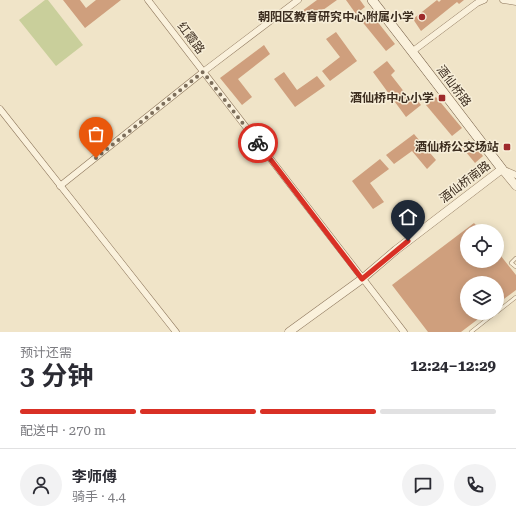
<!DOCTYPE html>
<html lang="zh">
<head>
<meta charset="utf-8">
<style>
	body { margin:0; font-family:"Roboto Serif","Noto Sans SC",serif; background:#f2f2f3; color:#2b2b33; height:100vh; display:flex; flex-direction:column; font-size:15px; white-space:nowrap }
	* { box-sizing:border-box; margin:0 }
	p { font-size:13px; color:#7c7c81 }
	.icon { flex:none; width:22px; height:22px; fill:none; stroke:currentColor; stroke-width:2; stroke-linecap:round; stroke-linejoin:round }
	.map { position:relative; height:332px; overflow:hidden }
	.details { display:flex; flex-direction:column; background:#fff; flex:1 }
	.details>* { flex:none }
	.controls { position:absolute; left:460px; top:224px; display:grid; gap:8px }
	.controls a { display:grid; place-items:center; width:44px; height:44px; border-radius:50%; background:#fff; box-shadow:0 2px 10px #0003; font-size:20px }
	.pin { position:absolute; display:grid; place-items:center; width:34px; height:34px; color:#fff; margin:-41px -17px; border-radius:50% 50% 50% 0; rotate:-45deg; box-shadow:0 0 4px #0007 }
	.pin .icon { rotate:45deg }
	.courier { position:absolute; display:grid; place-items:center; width:40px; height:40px; margin:-20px; border:3px solid #d93025; border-radius:50%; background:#fff; color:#222; box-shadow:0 1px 5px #0007 }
	.head em { font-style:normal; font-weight:700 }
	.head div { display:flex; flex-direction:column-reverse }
	.head { display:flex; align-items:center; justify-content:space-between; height:68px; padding:0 20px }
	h1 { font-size:26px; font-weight:700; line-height:30px }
	.bar { display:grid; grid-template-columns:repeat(4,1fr); gap:6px 4px; align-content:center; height:48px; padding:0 20px }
	.bar i { height:5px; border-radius:3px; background:#e1e1e2 }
	.bar .current { background:#d93025 }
	.bar p { grid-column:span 4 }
	.line { display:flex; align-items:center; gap:10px; padding:0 20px; border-top:1px solid #e1e1e2 }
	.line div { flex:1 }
	.round { display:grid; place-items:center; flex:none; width:42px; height:42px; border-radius:21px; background:#f2f2f3 }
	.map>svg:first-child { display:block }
	.green { fill:#c9cf9b }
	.building { fill:#cf9f7d }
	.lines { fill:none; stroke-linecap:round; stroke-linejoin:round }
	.service-casing { stroke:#8d765c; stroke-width:4 }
	.minor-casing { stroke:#8d765c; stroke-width:7 }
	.tertiary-casing { stroke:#8d765c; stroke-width:9 }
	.secondary-casing { stroke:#6f573f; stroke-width:10 }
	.service { stroke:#faf1dc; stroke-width:3 }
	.minor { stroke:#faf1dc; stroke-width:6 }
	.tertiary { stroke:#faf1dc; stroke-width:8 }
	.secondary { stroke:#faf1dc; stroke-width:9 }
	.done { stroke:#7c6e5b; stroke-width:4; stroke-dasharray:0 7.2 }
	.route { stroke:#d93025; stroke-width:5 }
	.poi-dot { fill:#9e2a2b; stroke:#f7eed8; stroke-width:1.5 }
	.labels { text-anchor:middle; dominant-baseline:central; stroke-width:3; stroke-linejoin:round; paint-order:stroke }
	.poi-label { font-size:12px; font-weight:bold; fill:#3d2e20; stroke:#f7eed8; text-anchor:end }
	.street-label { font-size:12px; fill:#3d2e20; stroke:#f7eed8 }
</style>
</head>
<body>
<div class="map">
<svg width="516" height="332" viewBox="0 0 516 332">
	<rect width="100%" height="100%" fill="#f0e4c8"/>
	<polygon class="green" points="45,0 48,0 83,45 56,66 19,20"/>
	<g class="building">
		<polygon points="63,0 80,0 86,8 96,0 121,0 85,28"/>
		<polygon points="317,0 337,0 309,20 302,11"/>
		<polygon points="346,0 360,0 365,7 356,14"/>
		<polygon points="437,0 439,2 441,0 464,0 459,4 457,2 421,31 413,19"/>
		<polygon points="369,11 395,44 386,51 360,19"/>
		<polygon points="336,32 357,61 330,81 322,71 340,57 326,39"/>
		<polygon points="264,45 270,54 238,79 252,97 242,105 220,78"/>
		<polygon points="387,61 395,71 391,75 409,98 413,95 421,105 406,117 373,72"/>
		<polygon points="284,72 297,90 317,76 325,86 295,107 274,79"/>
		<polygon points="436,97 462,128 452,136 426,105"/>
		<polygon points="414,134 436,160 427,169 412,151 394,164 386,155"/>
		<polygon points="469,139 483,156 475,163 461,146"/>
		<polygon points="380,159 389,169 370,183 384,202 373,209 352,181"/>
		<polygon points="474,223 481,231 467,231 467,261 497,261 497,251 516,275 516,290 497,304 497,283 467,283 467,313 486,313 461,332 428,332 392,285"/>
	</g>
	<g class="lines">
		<g class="service-casing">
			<g id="service">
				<polyline points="516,258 511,263 516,267"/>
				<polyline points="497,312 516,297"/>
				<polyline points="471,332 495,313"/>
			</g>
		</g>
		<g class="minor-casing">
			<g id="minor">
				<polyline points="148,0 404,332"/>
				<polyline points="503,0 516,2"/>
				<polyline points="413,51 477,3 484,0"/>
				<polyline points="0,109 176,332"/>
				<polyline points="502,169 516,175"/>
				<polyline points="60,186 203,72 298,0"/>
			</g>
		</g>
		<g class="tertiary-casing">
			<polyline id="tertiary" points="289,332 362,279 396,250 502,169 516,186"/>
		</g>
		<g class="secondary-casing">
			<path id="secondary" d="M372 0C416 56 459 113 502 169"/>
		</g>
		<use href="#service" class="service"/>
		<use href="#minor" class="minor"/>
		<use href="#tertiary" class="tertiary"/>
		<use href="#secondary" class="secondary"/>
	</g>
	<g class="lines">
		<polyline class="done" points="96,158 203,72 258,143"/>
		<polyline class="route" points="258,143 362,279 408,241"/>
	</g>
	<g class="poi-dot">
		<circle cx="422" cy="17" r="4"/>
		<rect x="438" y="94" width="8" height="8" rx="2"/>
		<rect x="503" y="143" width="8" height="8" rx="2"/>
	</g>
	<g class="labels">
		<g class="poi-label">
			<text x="414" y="17">朝阳区教育研究中心附属小学</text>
			<text x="434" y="98">酒仙桥中心小学</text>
			<text x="499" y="147">酒仙桥公交场站</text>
		</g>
		<g class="street-label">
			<text transform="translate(191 38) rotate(53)">红霞路</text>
			<text transform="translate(454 86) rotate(53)">酒仙桥路</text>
			<text transform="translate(465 182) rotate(-37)">酒仙桥南路</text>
		</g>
	</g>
</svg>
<div class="controls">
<a><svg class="icon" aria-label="locate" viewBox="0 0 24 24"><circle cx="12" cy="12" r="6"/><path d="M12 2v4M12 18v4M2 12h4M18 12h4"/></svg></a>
<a><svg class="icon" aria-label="layers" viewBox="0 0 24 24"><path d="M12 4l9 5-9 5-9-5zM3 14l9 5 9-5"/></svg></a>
</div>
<div class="pin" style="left:96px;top:158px;background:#ea580c"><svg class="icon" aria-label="bag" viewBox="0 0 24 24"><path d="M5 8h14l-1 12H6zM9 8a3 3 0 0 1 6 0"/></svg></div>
<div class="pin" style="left:408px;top:241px;background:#1f2937"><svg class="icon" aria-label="home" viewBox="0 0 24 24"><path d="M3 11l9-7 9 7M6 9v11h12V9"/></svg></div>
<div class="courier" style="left:258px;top:143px"><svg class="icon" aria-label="bike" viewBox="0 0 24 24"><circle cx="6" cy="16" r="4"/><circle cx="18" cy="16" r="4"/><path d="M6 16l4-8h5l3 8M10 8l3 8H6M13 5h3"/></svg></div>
</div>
<section class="details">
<div class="head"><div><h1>3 分钟</h1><p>预计还需</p></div><em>12:24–12:29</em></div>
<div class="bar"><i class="current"></i><i class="current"></i><i class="current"></i><i></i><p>配送中 · 270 m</p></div>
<div class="line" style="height:72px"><a class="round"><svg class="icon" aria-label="person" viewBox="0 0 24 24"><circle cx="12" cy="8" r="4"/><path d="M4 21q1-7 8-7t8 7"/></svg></a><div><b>李师傅</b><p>骑手 · 4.4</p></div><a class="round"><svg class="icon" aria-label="chat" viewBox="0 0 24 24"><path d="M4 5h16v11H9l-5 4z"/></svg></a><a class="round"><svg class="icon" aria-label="phone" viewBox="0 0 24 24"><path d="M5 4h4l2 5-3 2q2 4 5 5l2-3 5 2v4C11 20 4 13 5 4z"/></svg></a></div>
</section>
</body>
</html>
